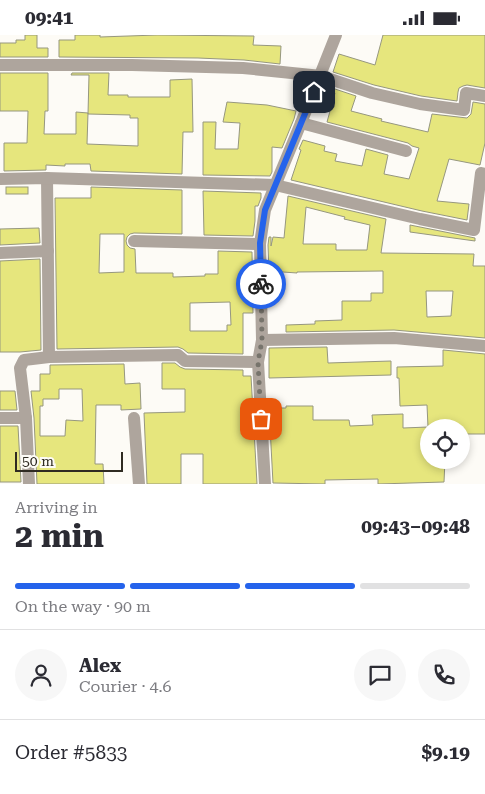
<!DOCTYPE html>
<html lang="en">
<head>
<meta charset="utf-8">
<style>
	body { margin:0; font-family:"Roboto Serif",serif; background:#f7f7f7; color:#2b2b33; height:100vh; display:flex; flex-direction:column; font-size:19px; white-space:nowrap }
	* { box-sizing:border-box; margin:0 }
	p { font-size:16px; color:#7c7c81 }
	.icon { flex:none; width:28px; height:28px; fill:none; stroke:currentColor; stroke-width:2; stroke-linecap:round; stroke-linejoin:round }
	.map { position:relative; height:449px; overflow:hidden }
	.details { display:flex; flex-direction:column; background:#fff; flex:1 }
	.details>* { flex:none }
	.fabs { position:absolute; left:420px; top:384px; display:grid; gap:10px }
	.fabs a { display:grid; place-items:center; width:50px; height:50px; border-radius:50%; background:#fff; box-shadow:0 2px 8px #0003; font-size:25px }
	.scale { position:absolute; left:15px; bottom:12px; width:108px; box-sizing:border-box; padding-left:5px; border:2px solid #2f2b22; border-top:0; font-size:14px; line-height:18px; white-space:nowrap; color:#2f2b22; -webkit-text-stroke:4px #fdfbf6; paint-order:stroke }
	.pin { position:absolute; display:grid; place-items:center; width:42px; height:42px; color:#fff; margin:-21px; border-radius:10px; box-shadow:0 2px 8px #0006 }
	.courier { position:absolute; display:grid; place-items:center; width:50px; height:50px; margin:-25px; border:4px solid #2563eb; border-radius:50%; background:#fff; color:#222; box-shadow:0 1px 6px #0007 }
	.head em { font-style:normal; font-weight:700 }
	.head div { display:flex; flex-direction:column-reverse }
	.head { display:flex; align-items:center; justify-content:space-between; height:85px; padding:0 15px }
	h1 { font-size:32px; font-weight:700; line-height:38px }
	.bar { display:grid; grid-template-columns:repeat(4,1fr); gap:8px 5px; align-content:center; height:60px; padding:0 15px }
	.bar i { height:6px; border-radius:4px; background:#e1e1e2 }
	.bar .active { background:#2563eb }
	.bar p { grid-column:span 4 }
	.line { display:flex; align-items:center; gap:12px; padding:0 15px; border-top:1px solid #e1e1e2 }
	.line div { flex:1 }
	.round { display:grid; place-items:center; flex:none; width:52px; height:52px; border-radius:26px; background:#f7f7f7 }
	.status { display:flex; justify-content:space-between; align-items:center; height:35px; padding:0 25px; background:#fff; direction:ltr }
	.status svg { height:14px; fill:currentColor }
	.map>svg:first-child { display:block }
	.building { fill:#e6e67d; stroke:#96977f; fill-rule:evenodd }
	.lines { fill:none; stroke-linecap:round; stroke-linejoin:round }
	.street { stroke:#aea59d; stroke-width:12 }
	.done { stroke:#77746c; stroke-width:5; stroke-dasharray:0 9 }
	.route { stroke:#2563eb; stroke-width:6 }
</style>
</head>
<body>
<div class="status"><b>09:41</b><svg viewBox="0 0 49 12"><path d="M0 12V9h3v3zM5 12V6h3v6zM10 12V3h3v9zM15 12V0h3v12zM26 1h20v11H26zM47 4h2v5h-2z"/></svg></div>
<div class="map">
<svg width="485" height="449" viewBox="0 0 485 449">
	<rect width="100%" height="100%" fill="#fdfbf6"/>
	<g class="building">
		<polygon points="25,0 37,0 37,13 48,13 48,22 0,22 0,8 16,8 16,5 25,5"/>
		<polygon points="75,0 100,0 100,2 157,0 254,1 253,10 281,11 280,29 244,25 198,23 59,22 59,5 75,5"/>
		<polygon points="383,0 485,0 485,53 467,50 463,51 459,53 458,57 457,66 421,61 374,50 333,37 339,19 375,30"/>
		<polygon points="0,38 48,38 48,76 45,76 44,99 76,99 76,77 88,78 87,109 138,111 138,83 130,83 130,80 88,79 89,40 71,40 72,38 109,38 108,60 128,60 128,62 170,62 170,45 192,44 193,97 183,97 182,139 91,136 90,129 65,129 65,131 46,130 46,135 4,136 4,108 27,108 28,76 0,76"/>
		<polygon points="329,52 356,61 351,76 382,84 381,86 428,97 432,79 467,83 471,79 473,67 485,69 485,108 480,130 449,124 437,166 469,169 467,185 422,176 291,145 301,115 299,114 303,105 325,111 324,116 337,119 335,126 362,131 366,114 388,120 384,139 409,144 419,113 412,111 408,108 327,87 335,58 328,55"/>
		<polygon points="227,67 267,70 296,76 294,84 282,113 272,112 272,137 270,141 203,140 203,87 216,87 215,114 238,114 240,88 223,87"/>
		<rect x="6" y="152" width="22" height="7"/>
		<path d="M91 152 182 155V199L134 198 130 199 127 202 126 206 127 210 130 213 135 214 136 238H173V242L205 241V239H218V216L252 217 253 278H243V319L188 318 183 314 178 312 57 314 55 163H91ZM100 199H124V237L99 238ZM230 267 231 290H227V296H190V268Z"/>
		<polygon points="203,156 261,158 261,163 258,171 255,171 255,186 253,201 204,200"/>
		<path d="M288 161 386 184 381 218 474 219 473 231H485V303L394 295 286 297V290L315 289V286L342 285V266H371V258H383V236L297 237V238L269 236 268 210 269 202H271V211L273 202 284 203ZM306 172 345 182 344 184 370 190 367 215H336V209H303ZM426 256H453L451 281 427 282Z"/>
		<polygon points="410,190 475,203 475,206 410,197"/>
		<polygon points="39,193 40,208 0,210 0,194"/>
		<polygon points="40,224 41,315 20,317 0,317 0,226"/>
		<polygon points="327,312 328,328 391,326 391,340 269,343 269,313"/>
		<polygon points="443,315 485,319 485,399 461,399 461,392 429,392 429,425 445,425 444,447 378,449 378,444 325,445 325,449 273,448 269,373 286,373 286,371 313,371 313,385 349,385 350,391 373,390 372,380 403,379 403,393 428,392 427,370 400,371 399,343 397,343 397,332 443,331"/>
		<polygon points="162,328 175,328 180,332 185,334 243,335 243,341 251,341 257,449 203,449 203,419 181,419 181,449 147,449 144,378 185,377 185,354 162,354"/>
		<path d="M124 329 125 349 140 348 141 374 121 375V370H96L95 429H103L104 449H37L34 383 31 356H40V339H50V330ZM59 354H82L83 386 66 385 65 401H40V371H43V364H59Z"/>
		<polygon points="0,356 15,356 17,375 0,375"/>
		<polygon points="0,391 18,391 21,447 0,447"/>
	</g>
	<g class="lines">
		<g class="street">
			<polyline points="0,30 132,30 243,33 321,41 372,58 420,69 464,75 466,58 485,61"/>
			<polyline points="301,88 406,116"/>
			<polyline points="47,143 49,322"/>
			<polyline points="0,144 47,143 275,150 420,184 474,195 481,138 485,139"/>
			<polyline points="134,206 260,209"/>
			<polyline points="0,218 48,216"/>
			<polyline points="262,305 394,303 485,311"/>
			<polyline points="0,383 26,383"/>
			<polyline points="134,383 139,449"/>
			<polyline points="29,449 26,383 20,333 24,325 49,322 178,320 185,326 258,327"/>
			<polyline points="265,449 258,327 262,305 260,209 265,175 301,88 336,0"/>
		</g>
	</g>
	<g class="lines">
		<polyline class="done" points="261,249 262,305 258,327 261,384"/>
		<polyline class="route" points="261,249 260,208 265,175 314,57"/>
	</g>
</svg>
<div class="fabs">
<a><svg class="icon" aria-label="locate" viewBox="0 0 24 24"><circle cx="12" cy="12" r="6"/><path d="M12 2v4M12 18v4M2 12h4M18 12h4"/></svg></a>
</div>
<div class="scale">50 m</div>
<div class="pin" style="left:261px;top:384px;background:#ea580c"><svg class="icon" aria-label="bag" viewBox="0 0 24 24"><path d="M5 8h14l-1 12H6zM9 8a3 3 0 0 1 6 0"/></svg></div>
<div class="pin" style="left:314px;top:57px;background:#1f2937"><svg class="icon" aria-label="home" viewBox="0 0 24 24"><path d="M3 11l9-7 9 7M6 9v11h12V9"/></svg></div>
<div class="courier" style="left:261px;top:249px"><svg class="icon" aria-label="bike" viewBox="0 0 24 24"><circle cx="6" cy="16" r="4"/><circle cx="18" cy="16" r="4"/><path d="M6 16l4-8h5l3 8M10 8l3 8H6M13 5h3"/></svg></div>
</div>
<section class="details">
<div class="head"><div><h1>2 min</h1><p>Arriving in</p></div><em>09:43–09:48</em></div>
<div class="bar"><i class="active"></i><i class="active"></i><i class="active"></i><i></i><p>On the way · 90 m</p></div>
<div class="line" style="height:90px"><a class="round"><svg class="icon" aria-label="person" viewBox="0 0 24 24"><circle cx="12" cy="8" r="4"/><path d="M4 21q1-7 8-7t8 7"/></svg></a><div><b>Alex</b><p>Courier · 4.6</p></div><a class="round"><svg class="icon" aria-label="chat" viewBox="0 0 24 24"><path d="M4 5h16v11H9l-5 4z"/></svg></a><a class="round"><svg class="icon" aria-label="phone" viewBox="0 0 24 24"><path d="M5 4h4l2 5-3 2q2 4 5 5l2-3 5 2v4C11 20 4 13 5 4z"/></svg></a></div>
<div class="line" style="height:65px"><div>Order #5833</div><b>$9.19</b></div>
</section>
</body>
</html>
